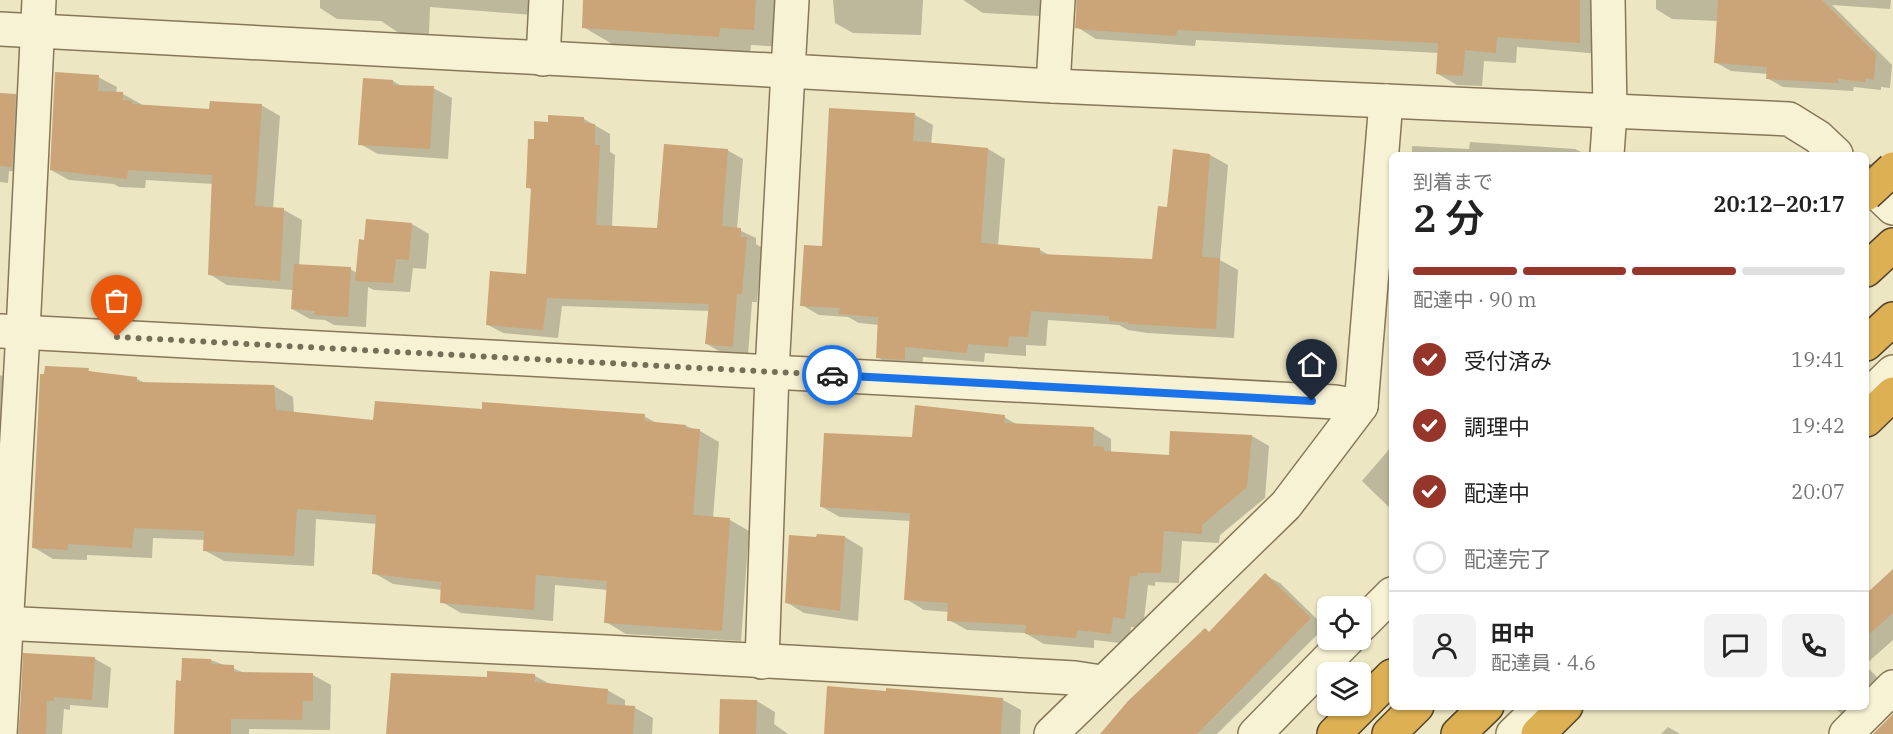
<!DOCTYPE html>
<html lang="ja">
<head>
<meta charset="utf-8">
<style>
	body { margin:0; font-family:"IBM Plex Serif","Noto Sans JP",serif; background:#f2f2f2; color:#222; height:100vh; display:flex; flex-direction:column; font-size:22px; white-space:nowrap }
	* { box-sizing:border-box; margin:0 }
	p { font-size:20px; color:#767676 }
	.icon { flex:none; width:33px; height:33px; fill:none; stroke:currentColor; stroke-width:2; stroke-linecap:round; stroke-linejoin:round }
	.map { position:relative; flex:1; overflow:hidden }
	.sheet { position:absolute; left:1389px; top:152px; width:480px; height:558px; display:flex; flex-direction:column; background:#fff; border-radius:9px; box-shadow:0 2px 4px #0004 }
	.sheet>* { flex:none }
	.tools { position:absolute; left:1317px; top:596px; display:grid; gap:12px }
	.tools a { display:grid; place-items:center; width:54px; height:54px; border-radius:9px; background:#fff; box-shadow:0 2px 4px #0004; font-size:30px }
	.pin { position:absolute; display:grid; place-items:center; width:51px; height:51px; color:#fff; margin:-62px -26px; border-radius:50% 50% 50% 0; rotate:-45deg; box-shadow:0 0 6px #0007 }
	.pin .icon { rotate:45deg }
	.courier { position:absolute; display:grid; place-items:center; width:60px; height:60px; margin:-30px; border:4px solid #1a73e8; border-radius:50%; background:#fff; color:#222; box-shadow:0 2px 8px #0007 }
	.head em { font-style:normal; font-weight:600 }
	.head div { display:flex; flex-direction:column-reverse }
	.head { display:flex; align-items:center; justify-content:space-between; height:102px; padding:0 24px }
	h1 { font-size:39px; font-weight:600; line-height:45px }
	.bar { display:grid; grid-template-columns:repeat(4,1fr); gap:9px 6px; align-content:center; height:72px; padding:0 24px }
	.bar i { height:8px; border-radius:4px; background:#e0e0e0 }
	.bar .active { background:#96362a }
	.bar p { grid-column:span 4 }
	.line { display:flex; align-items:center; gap:15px; padding:0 24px; border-top:2px solid #e0e0e0 }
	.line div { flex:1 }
	.round { display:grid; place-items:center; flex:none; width:63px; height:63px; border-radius:9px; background:#f2f2f2 }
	ol { padding:0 24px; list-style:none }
	li { display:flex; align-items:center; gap:18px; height:66px }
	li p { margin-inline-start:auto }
	li .icon { padding:6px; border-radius:50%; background:#96362a; color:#fff; stroke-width:4 }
	li:last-child { color:#767676 }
	li i { width:33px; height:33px; border:3px solid #e0e0e0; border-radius:50% }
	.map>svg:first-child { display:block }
	.shadow { fill:#0003 }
	.building { fill:#cba478 }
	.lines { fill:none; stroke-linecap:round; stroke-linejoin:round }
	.minor-casing { stroke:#877759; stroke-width:36 }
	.highway-casing { stroke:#55442e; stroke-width:36 }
	.minor { stroke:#f8f2d5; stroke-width:33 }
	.highway { stroke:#dcb053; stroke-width:33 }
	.highway-bridge-casing { stroke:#55442e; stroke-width:36; stroke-linecap:butt }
	.highway-bridge { stroke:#dcb053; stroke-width:33 }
	.done { stroke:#776e57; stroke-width:6; stroke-dasharray:0 10.8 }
	.route { stroke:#1a73e8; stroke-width:8 }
</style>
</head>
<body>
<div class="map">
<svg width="1893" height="734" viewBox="0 0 1893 734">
	<rect width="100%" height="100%" fill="#ede6c2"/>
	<g class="shadow">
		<polygon points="320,0 534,0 533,15 430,7 429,34 399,33 381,21 337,19 320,8"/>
		<polygon points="585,0 788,0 785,47 751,45 750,54 614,45 583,27"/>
		<polygon points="833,0 923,0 921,35 853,33 835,23"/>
		<polygon points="963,0 1063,0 1058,17 983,13"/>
		<polygon points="1076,0 1599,0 1600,54 1517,47 1516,63 1484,61 1482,86 1457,85 1438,74 1439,53 1196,40 1195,46 1096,39 1077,27"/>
		<polygon points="1656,0 1891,0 1890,9 1832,5 1892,65 1890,88 1881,87 1881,90 1854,87 1853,91 1783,87 1767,78 1768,74 1731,71 1715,62 1718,21 1672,19 1656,9"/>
		<polygon points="98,77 117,87 116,93 123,94 141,104 141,107 210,111 261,105 280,116 273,209 284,210 302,220 299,266 350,269 357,273 365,241 412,224 429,234 426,269 413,268 410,292 374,290 368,287 366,327 334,325 325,320 310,319 292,309 293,290 227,285 209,274 213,184 146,180 145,188 119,187 114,184 69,180 51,170"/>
		<polygon points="393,81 403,87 433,88 452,98 448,159 378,154 360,144"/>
		<polygon points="0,94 15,95 24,100 21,172 9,171 8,183 0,182"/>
		<polygon points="915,115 933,125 931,144 988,149 1005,159 998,246 1040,250 1051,256 1154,261 1169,209 1210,155 1228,165 1220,260 1238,270 1234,338 1147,333 1128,330 1119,325 1048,320 1046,346 1026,345 1026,356 985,353 984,362 923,357 922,369 895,368 877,357 879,325 859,323 848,317 819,315 802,305 823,247"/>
		<polygon points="584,119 610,134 610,152 615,155 612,227 658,230 727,150 743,159 737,229 756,238 756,244 762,248 757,302 752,302 748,355 722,353 707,344 710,311 562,306 558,338 503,333 488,325 527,275 533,190 527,187 535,141 550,123"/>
		<polygon points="1470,142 1575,149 1585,154 1412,154 1412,146 1469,149"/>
		<polygon points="88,370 95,374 137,379 145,383 274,386 293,397 294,414 374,422 483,411 644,416 658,424 686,426 700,431 719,442 713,518 730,520 749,531 741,641 626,634 606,622 608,590 555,585 553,621 461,613 442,602 442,590 393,584 374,573 377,524 316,519 314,566 224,561 204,550 205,540 153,538 152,558 87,555 87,560 53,559 33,547"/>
		<polygon points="0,375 19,385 0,479"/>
		<polygon points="1004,417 1018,425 1093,428 1111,439 1111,452 1170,457 1252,436 1269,446 1265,498 1220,535 1219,543 1182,541 1179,583 1155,582 1155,586 1148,585 1143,628 1131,627 1129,644 1094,640 1094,648 1044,644 1025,633 967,630 949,620 949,612 924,610 906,599 911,521 840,517 822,507 914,439"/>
		<polygon points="1392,446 1392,510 1362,481"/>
		<polygon points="845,537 863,548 858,621 804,613 786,602"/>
		<polygon points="1893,571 1893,640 1866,664 1866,590 1869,593"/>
		<polygon points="1265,575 1280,583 1325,627 1217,734 1113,734"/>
		<polygon points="25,655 95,659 111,668 108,708 70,705 70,710 64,709 62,734 18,734"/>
		<polygon points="211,660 245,673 313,675 331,685 330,730 249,729 249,734 175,734 182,682"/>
		<polygon points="1866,666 1891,691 1857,725 1831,706 1866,706"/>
		<polygon points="535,676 552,685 607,690 625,700 625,707 635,708 653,718 652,734 387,734 488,679"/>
		<polygon points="1003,700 1021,710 1020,734 826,734"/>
		<polygon points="757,701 775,712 774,724 788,734 720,734"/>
		<polygon points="1668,727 1680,734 1661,734"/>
	</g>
	<g class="building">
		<polygon points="583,0 756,0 754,30 720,28 719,37 582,28"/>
		<polygon points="1077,0 1580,0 1580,43 1497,37 1496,53 1465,50 1463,76 1436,74 1438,43 1177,30 1176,36 1088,30 1075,28"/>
		<polygon points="1718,0 1822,0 1876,54 1874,80 1865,78 1865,82 1838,79 1838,83 1766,79 1767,67 1714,63"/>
		<polygon points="55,72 99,75 98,91 123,92 123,100 132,101 132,104 209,109 210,101 262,104 255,206 284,208 280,281 208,275 212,175 128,170 127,179 50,170"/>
		<polygon points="363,78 393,80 393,85 434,86 430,149 358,145"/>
		<polygon points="0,93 16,94 12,167 0,166"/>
		<polygon points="829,108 915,113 913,141 988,148 981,243 1040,248 1040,254 1152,259 1158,206 1167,207 1173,149 1210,154 1202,257 1220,258 1216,329 1128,324 1128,322 1109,321 1109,316 1031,311 1028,337 1009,336 1008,347 968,344 967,353 905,347 905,360 876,358 878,317 839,314 840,308 800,306 804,245 822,246"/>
		<polygon points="548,115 584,117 584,123 595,124 595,145 600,145 596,225 657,228 664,144 728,149 722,226 741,228 741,237 747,237 742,294 737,294 733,347 705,344 709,304 547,298 543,330 486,325 490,271 526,274 531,188 526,188 528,139 534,139 534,121 548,122"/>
		<polygon points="366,219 412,223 409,260 396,259 393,283 355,281 359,239 364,240"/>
		<polygon points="294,264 351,267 348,317 314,315 315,311 291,309"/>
		<polygon points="45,366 89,368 88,371 137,377 137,382 274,385 276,410 373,420 375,401 482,409 482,402 645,414 644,421 686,425 685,428 700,429 693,515 730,518 722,631 604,623 607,581 536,575 534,610 440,603 441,582 372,574 376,515 297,509 294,556 203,551 204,531 134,528 132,548 68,544 68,550 32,548 40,374 44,374"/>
		<polygon points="915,405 1005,415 1004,423 1094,427 1093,446 1104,447 1104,451 1169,455 1170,431 1252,435 1247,487 1202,525 1202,534 1164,531 1161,573 1138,573 1137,576 1130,576 1125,619 1113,617 1111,634 1077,630 1076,638 1025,634 1026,625 947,621 948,603 904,600 910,513 820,507 824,433 912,437"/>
		<polygon points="817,534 845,536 840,611 785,603 789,535 816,537"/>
		<polygon points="1893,569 1893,613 1866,637 1866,594"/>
		<polygon points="1265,573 1311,618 1197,734 1100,734 1128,701 1205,628 1209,632"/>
		<polygon points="23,653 95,657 92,700 54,697 54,701 47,701 46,734 19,734"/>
		<polygon points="182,658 211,659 211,664 234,665 234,672 313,673 313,701 303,701 302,720 231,719 231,734 174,734 176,680 181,681"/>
		<polygon points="487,671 535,674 535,682 608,689 607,704 635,706 633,734 386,734 391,673 487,677"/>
		<polygon points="827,686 886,691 886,688 1003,698 1001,734 824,734"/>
		<polygon points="720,699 757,700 756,734 719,734"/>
		<polygon points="1893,714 1893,734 1873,734"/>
	</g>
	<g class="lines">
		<g class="minor-casing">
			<g id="minor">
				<polyline points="792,0 788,71 1053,86 1789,119 1818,137 1836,154"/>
				<polyline points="0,29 788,71 772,372 762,662"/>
				<polyline points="543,59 546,0"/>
				<polyline points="1053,86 1058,0"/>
				<polyline points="1607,154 1610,112 1608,0"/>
				<polyline points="1866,182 1893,208"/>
				<polyline points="0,331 1335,402 1361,406"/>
				<polyline points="1866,398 1893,372"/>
				<polyline points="0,623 606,652 1075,678 1101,682"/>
				<polyline points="1360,626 1392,594"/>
				<polyline points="0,734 23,332 39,0"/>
				<polyline points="1051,734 1286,505 1361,406 1386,101"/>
				<polyline points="1255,734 1348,639"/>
				<polyline points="1513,734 1542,706"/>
				<polyline points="1846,734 1893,687"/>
			</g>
		</g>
		<g class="highway-casing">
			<g id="highway">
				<polyline points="1866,270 1893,245"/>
				<polyline points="1866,344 1893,319"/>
				<polyline points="1866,420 1893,394"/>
				<polyline points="1334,734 1392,676"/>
				<polyline points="1389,734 1417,706"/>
				<polyline points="1458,734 1487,706"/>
				<polyline points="1538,734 1566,706"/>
			</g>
		</g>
		<use href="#minor" class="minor"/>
		<use href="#highway" class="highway"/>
		<g class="highway-bridge-casing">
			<polyline id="highway-bridge" points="1866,194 1893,169"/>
		</g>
		<use href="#highway-bridge" class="highway-bridge"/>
	</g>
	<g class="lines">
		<polyline class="done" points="117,337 832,375"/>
		<polyline class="route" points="832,375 1312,401"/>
	</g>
</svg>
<div class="tools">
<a><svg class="icon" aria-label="locate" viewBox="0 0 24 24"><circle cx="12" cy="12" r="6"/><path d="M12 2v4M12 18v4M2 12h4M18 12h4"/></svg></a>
<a><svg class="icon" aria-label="layers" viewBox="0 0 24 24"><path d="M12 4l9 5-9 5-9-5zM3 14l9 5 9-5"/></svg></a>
</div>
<div class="pin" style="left:117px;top:337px;background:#ea580c"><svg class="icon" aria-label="bag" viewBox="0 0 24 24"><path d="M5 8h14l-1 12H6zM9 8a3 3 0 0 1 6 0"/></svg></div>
<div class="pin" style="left:1312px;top:401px;background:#1f2937"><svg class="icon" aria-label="home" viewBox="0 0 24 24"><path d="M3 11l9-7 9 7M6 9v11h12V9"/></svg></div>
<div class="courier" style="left:832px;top:375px"><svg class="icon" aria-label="car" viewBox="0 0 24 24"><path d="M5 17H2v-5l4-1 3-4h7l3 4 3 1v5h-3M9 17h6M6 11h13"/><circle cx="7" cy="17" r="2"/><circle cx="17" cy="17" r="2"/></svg></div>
<section class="sheet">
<div class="head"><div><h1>2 分</h1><p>到着まで</p></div><em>20:12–20:17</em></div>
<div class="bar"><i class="active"></i><i class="active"></i><i class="active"></i><i></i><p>配達中 · 90 m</p></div>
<ol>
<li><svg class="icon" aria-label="check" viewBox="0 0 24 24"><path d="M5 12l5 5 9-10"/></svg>受付済み<p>19:41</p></li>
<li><svg class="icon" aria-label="check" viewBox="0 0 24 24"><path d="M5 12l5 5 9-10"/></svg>調理中<p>19:42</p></li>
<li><svg class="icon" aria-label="check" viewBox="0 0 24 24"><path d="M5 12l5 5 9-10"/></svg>配達中<p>20:07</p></li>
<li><i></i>配達完了</li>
</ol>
<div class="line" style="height:108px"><a class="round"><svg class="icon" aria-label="person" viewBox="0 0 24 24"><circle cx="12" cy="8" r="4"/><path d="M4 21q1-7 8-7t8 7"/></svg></a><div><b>田中</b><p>配達員 · 4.6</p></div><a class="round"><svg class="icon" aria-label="chat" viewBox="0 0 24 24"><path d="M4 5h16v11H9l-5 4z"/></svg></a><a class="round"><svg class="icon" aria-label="phone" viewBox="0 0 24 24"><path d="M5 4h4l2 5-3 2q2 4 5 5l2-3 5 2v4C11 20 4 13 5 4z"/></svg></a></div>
</section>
</div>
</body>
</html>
